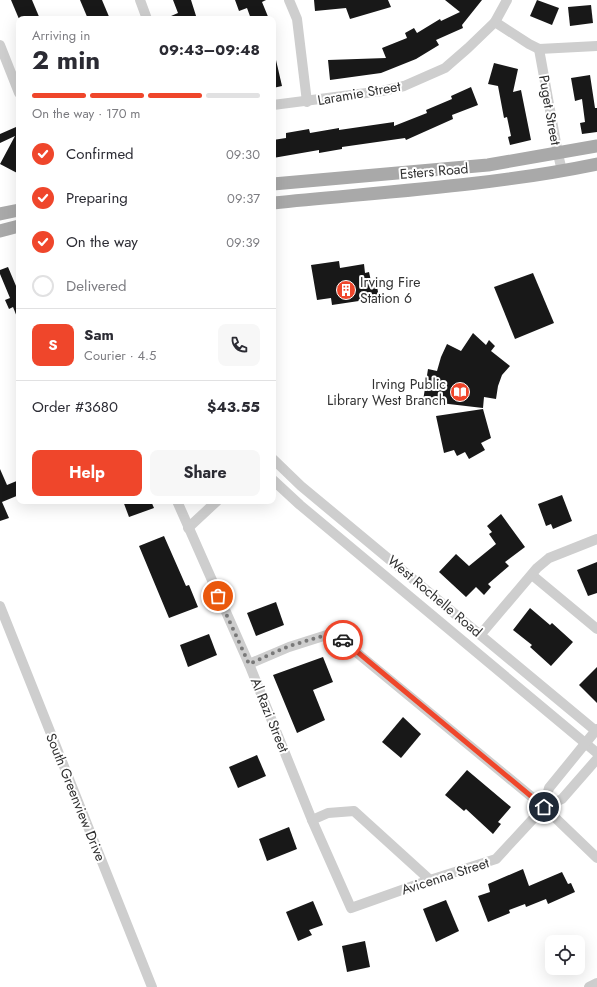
<!DOCTYPE html>
<html lang="en">
<head>
<meta charset="utf-8">
<style>
	body { margin:0; font-family:Jost,sans-serif; background:#f7f7f7; color:#2b2b33; height:100vh; display:flex; flex-direction:column; font-size:15px; white-space:nowrap }
	* { box-sizing:border-box; margin:0 }
	p { font-size:13px; color:#7c7c81 }
	.icon { flex:none; width:22px; height:22px; fill:none; stroke:currentColor; stroke-width:2; stroke-linecap:round; stroke-linejoin:round }
	.map { position:relative; flex:1; overflow:hidden }
	.drawer { position:absolute; left:16px; top:16px; width:260px; height:488px; display:flex; flex-direction:column; background:#fff; border-radius:8px; box-shadow:0 4px 16px #0002 }
	.drawer>* { flex:none }
	.tools { position:absolute; left:545px; top:935px; display:grid; gap:8px }
	.tools a { display:grid; place-items:center; width:40px; height:40px; border-radius:8px; background:#fff; box-shadow:0 4px 16px #0002; font-size:20px }
	.pin { position:absolute; display:grid; place-items:center; width:34px; height:34px; color:#fff; margin:-17px; border:2px solid #fff; border-radius:50%; box-shadow:0 1px 4px #0007 }
	.courier { position:absolute; display:grid; place-items:center; width:40px; height:40px; margin:-20px; border:3px solid #ef462b; border-radius:50%; background:#fff; color:#222; box-shadow:0 1px 5px #0007 }
	.headline em { font-style:normal; font-weight:700 }
	.headline div { display:flex; flex-direction:column-reverse }
	.headline { display:flex; align-items:center; justify-content:space-between; height:68px; padding:0 16px }
	h1 { font-size:26px; font-weight:700; line-height:30px }
	.bar { display:grid; grid-template-columns:repeat(4,1fr); gap:6px 4px; align-content:center; height:48px; padding:0 16px }
	.bar i { height:5px; border-radius:3px; background:#e1e1e2 }
	.bar .on { background:#ef462b }
	.bar p { grid-column:span 4 }
	.line { display:flex; align-items:center; gap:10px; padding:0 16px; border-top:1px solid #e1e1e2 }
	.line div { flex:1 }
	.round { display:grid; place-items:center; flex:none; width:42px; height:42px; border-radius:8px; background:#f7f7f7 }
	ol { padding:0 16px; list-style:none }
	li { display:flex; align-items:center; gap:12px; height:44px }
	li p { margin-inline-start:auto }
	li .icon { padding:4px; border-radius:50%; background:#ef462b; color:#fff; stroke-width:4 }
	li:last-child { color:#7c7c81 }
	li i { width:22px; height:22px; border:2px solid #e1e1e2; border-radius:50% }
	.button { display:flex; gap:8px; margin-top:auto; padding:8px 16px }
	.button a { flex:1; height:46px; border-radius:8px; background:#ef462b; color:#fff; font-size:16px; font-weight:700; line-height:46px; text-align:center }
	.button a+a { background:#f7f7f7; color:#2b2b33 }
	.map>svg:first-child { display:block }
	.building { fill:#181818 }
	.lines { fill:none; stroke-linecap:round; stroke-linejoin:round }
	.minor { stroke:#cecece; stroke-width:10 }
	.major { stroke:#a9a9a9; stroke-width:13 }
	.done { stroke:#797979; stroke-width:4; stroke-dasharray:0 7.2 }
	.route { stroke:#ef462b; stroke-width:5 }
	.labels { text-anchor:middle; dominant-baseline:central; stroke-width:4; stroke-linejoin:round; paint-order:stroke }
	.street-label { font-size:14px; fill:#313131; stroke:#fff }
	.poi-label { font-size:14px; fill:#313131; stroke:#fff; text-anchor:start }
</style>
</head>
<body>
<div class="map">
<svg width="597" height="987" viewBox="0 0 597 987">
	<rect width="100%" height="100%" fill="#fff"/>
	<g class="building">
		<polygon points="11,0 32,0 40,19 19,19"/>
		<polygon points="80,0 102,0 110,19 88,19"/>
		<polygon points="173,0 191,0 197,19 164,19 178,13"/>
		<polygon points="235,0 266,0 262,2 269,19 251,19 247,8 239,11"/>
		<polygon points="314,0 388,0 391,7 350,19 346,8 315,11"/>
		<polygon points="445,0 482,0 462,25 463,28 436,40 439,45 416,59 381,73 330,80 328,60 386,58 382,48 407,38 405,33 414,28 417,33 440,19 441,21 460,12"/>
		<polygon points="537,0 559,8 552,25 530,16"/>
		<polygon points="591,5 593,23 570,26 568,7"/>
		<polygon points="273,60 276,60 282,86 273,88"/>
		<polygon points="494,63 518,69 513,92 521,90 531,140 510,145 508,137 511,136 507,117 504,118 498,86 488,84"/>
		<polygon points="590,75 595,108 597,108 597,132 582,134 580,123 585,122 582,99 575,101 571,78"/>
		<polygon points="471,87 478,105 452,115 453,119 406,140 405,138 342,147 342,149 319,153 319,150 273,158 273,140 286,138 286,133 309,129 310,133 339,128 339,130 394,122 394,126 427,113 426,110 452,99 451,96"/>
		<polygon points="16,127 18,131 19,129 19,174 0,164 15,136 0,143 0,134"/>
		<polygon points="339,261 340,268 364,264 365,273 369,272 371,281 376,280 379,298 332,305 331,298 317,300 311,265"/>
		<polygon points="8,267 19,293 19,322 13,307 9,309 5,300 10,298 0,274 0,270"/>
		<polygon points="533,273 554,323 515,339 494,287"/>
		<polygon points="473,333 486,345 489,340 495,346 491,351 510,366 502,375 498,386 496,399 484,397 483,408 423,401 428,369 437,371 441,357 447,344 461,351"/>
		<polygon points="483,409 491,438 481,443 485,450 469,459 465,452 457,456 454,450 444,453 436,416"/>
		<polygon points="0,469 7,485 19,480 19,495 2,502 9,518 0,521"/>
		<polygon points="562,495 572,521 553,529 551,524 546,526 538,504"/>
		<polygon points="123,501 151,501 154,508 129,517"/>
		<polygon points="501,514 525,547 505,562 509,566 488,584 491,587 484,595 476,587 466,597 439,572 456,554 469,566 496,544 489,534 492,532 487,526"/>
		<polygon points="164,536 186,586 189,585 198,607 169,618 139,546"/>
		<polygon points="597,562 597,593 588,596 577,570"/>
		<polygon points="276,602 284,625 256,636 247,613"/>
		<polygon points="530,608 550,625 552,623 573,642 551,666 530,647 532,645 513,630"/>
		<polygon points="209,634 217,655 188,667 180,645"/>
		<polygon points="323,657 333,682 313,690 325,720 297,733 273,675"/>
		<polygon points="597,667 597,703 579,685"/>
		<polygon points="403,717 421,734 401,758 382,742"/>
		<polygon points="257,755 266,776 238,788 229,767"/>
		<polygon points="467,770 511,807 498,822 501,824 493,834 466,809 464,811 445,795"/>
		<polygon points="289,827 297,849 267,861 259,839"/>
		<polygon points="523,869 529,886 562,872 568,884 571,883 575,892 548,904 546,899 526,907 525,904 509,910 510,913 488,922 478,896 490,892 488,884"/>
		<polygon points="446,900 459,931 436,942 423,909"/>
		<polygon points="313,901 323,925 309,930 312,935 298,941 286,912"/>
		<polygon points="365,941 370,967 347,972 342,946"/>
	</g>
	<g class="lines">
		<g class="minor">
			<polyline points="140,0 147,19"/>
			<polyline points="289,0 297,19 307,102"/>
			<polyline points="495,22 529,44 539,49 597,46"/>
			<polyline points="0,45 19,93"/>
			<polyline points="539,49 558,154 562,171"/>
			<polyline points="273,105 382,91 404,86 445,68 468,48 495,22 507,0"/>
			<polyline points="273,459 301,486 597,732"/>
			<polyline points="273,480 300,505 597,753"/>
			<polyline points="177,501 249,664 312,820 351,908 430,880 496,859 544,807 562,799 597,759"/>
			<polyline points="188,528 217,501"/>
			<polyline points="532,575 597,629"/>
			<polyline points="0,606 152,987"/>
			<polyline points="481,634 537,568 549,558 597,539"/>
			<polyline points="249,664 289,647 333,633 544,807 597,858"/>
			<polyline points="544,807 549,788 597,729"/>
			<polyline points="312,820 328,813 354,811 430,880"/>
			<polyline points="589,987 597,983"/>
		</g>
		<g class="major">
			<polyline points="273,184 488,165 597,146"/>
			<path d="M273 203C381 192 491 186 597 164"/>
			<polyline points="0,214 19,210"/>
			<polyline points="0,231 19,226"/>
		</g>
	</g>
	<g class="lines">
		<polyline class="done" points="218,596 249,664 289,646 333,633 343,640"/>
		<polyline class="route" points="343,640 544,807"/>
	</g>
	<defs>
		<g id="building-disc" transform="scale(1)"><circle r="9.5" fill="#ef462b" stroke="#fff"/><path d="M-4-6H4V6H1V3H-1V6H-4ZM-2.5-4.3h1.7v1.8h-1.7ZM.8-4.3h1.7v1.8H.8ZM-2.5-1h1.7V.8h-1.7ZM.8-1h1.7V.8H.8Z" fill="#fff"/></g>
		<g id="library-disc" transform="scale(1)"><circle r="9.5" fill="#ef462b" stroke="#fff"/><path d="M-6-4Q-3-5.5-.7-3.5V5Q-3 3-6 4ZM6-4Q3-5.5 .7-3.5V5Q3 3 6 4Z" fill="#fff"/></g>
	</defs>
	<g fill-rule="evenodd">
		<use href="#building-disc" x="346" y="290"/>
		<use href="#library-disc" x="460" y="392"/>
	</g>
	<g class="labels">
		<g class="street-label">
			<text transform="translate(359 93) rotate(-10)">Laramie Street</text>
			<text transform="translate(550 110) rotate(80)">Puget Street</text>
			<text transform="translate(434 171) rotate(-5)">Esters Road</text>
			<text transform="translate(435 596) rotate(40)">West Rochelle Road</text>
			<text transform="translate(270 715) rotate(68)">Al Razi Street</text>
			<text transform="translate(76 797) rotate(68)">South Greenview Drive</text>
			<text transform="translate(445 876) rotate(-18)">Avicenna Street</text>
		</g>
		<g class="poi-label">
			<text x="360" y="282">Irving Fire<tspan x="360" dy="16">Station 6</tspan></text>
			<text x="446" y="384" text-anchor="end">Irving Public<tspan x="446" dy="16">Library West Branch</tspan></text>
		</g>
	</g>
</svg>
<div class="tools">
<a><svg class="icon" aria-label="locate" viewBox="0 0 24 24"><circle cx="12" cy="12" r="6"/><path d="M12 2v4M12 18v4M2 12h4M18 12h4"/></svg></a>
</div>
<div class="pin" style="left:218px;top:596px;background:#ea580c"><svg class="icon" aria-label="bag" viewBox="0 0 24 24"><path d="M5 8h14l-1 12H6zM9 8a3 3 0 0 1 6 0"/></svg></div>
<div class="pin" style="left:544px;top:807px;background:#1f2937"><svg class="icon" aria-label="home" viewBox="0 0 24 24"><path d="M3 11l9-7 9 7M6 9v11h12V9"/></svg></div>
<div class="courier" style="left:343px;top:640px"><svg class="icon" aria-label="car" viewBox="0 0 24 24"><path d="M5 17H2v-5l4-1 3-4h7l3 4 3 1v5h-3M9 17h6M6 11h13"/><circle cx="7" cy="17" r="2"/><circle cx="17" cy="17" r="2"/></svg></div>
<section class="drawer">
<div class="headline"><div><h1>2 min</h1><p>Arriving in</p></div><em>09:43–09:48</em></div>
<div class="bar"><i class="on"></i><i class="on"></i><i class="on"></i><i></i><p>On the way · 170 m</p></div>
<ol>
<li><svg class="icon" aria-label="check" viewBox="0 0 24 24"><path d="M5 12l5 5 9-10"/></svg>Confirmed<p>09:30</p></li>
<li><svg class="icon" aria-label="check" viewBox="0 0 24 24"><path d="M5 12l5 5 9-10"/></svg>Preparing<p>09:37</p></li>
<li><svg class="icon" aria-label="check" viewBox="0 0 24 24"><path d="M5 12l5 5 9-10"/></svg>On the way<p>09:39</p></li>
<li><i></i>Delivered</li>
</ol>
<div class="line" style="height:72px"><b class="round" style="background:#ef462b;color:#fff">S</b><div><b>Sam</b><p>Courier · 4.5</p></div><a class="round"><svg class="icon" aria-label="phone" viewBox="0 0 24 24"><path d="M5 4h4l2 5-3 2q2 4 5 5l2-3 5 2v4C11 20 4 13 5 4z"/></svg></a></div>
<div class="line" style="height:52px"><div>Order #3680</div><b>$43.55</b></div>
<div class="button"><a>Help</a><a>Share</a></div>
</section>
</div>
</body>
</html>
